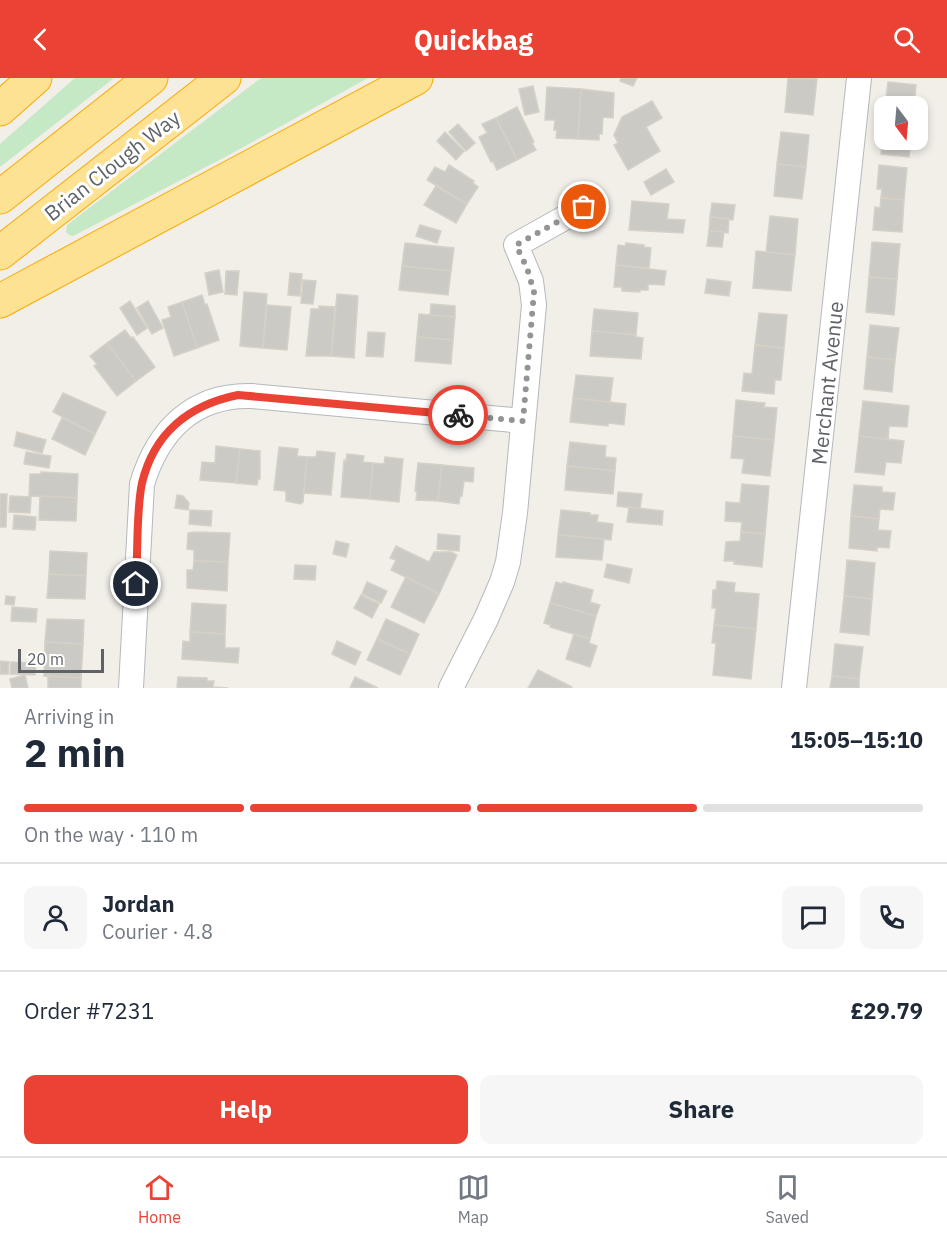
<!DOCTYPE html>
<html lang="en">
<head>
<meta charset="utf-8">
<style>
	body { margin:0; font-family:"IBM Plex Sans",sans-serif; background:#f6f6f7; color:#1f2937; height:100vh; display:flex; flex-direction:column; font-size:22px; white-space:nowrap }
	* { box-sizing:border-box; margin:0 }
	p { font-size:20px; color:#747a83 }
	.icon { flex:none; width:33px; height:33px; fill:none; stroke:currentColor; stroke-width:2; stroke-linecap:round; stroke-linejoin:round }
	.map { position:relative; height:610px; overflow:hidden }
	.details { display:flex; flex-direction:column; background:#fff; flex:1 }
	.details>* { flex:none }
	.needle { width:39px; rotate:164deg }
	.controls { position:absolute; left:874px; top:18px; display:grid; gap:12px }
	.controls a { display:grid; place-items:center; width:54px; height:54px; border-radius:12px; background:#fff; box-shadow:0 3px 9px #0003; font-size:30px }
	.scale { position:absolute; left:18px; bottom:15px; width:86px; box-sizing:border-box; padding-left:6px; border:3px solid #5f6368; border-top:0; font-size:16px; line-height:21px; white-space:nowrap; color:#5f6368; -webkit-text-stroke:4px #fff; paint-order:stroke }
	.pin { position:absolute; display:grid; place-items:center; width:51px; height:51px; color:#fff; margin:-26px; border:3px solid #fff; border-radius:50%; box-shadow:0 2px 6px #0007 }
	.courier { position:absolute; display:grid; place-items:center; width:60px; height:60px; margin:-30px; border:4px solid #ea4335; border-radius:50%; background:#fff; color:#222; box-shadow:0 2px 8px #0007 }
	.summary em { font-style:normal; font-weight:800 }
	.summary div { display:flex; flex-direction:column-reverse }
	.summary { display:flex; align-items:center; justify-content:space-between; height:102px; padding:0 24px }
	h1 { font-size:39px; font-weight:800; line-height:45px }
	.bar { display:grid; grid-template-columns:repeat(4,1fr); gap:9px 6px; align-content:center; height:72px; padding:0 24px }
	.bar i { height:8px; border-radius:4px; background:#e0e1e3 }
	.bar .active { background:#ea4335 }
	.bar p { grid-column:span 4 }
	.line { display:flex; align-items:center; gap:15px; padding:0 24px; border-top:2px solid #e0e1e3 }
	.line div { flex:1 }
	.round { display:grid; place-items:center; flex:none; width:63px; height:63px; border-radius:12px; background:#f6f6f7 }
	.primary-button { display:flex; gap:12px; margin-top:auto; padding:12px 24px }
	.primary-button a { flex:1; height:69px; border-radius:12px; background:#ea4335; color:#fff; font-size:24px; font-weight:800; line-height:69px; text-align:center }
	.primary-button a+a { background:#f6f6f7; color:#1f2937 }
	header { display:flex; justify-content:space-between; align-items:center; height:78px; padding:0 24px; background:#ea4335; color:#fff; font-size:27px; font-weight:800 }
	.tab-bar { display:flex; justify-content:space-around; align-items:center; height:84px; border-top:2px solid #e0e1e3; background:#fff; font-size:16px; color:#747a83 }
	.tab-bar a { display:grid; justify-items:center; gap:3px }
	.tab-bar .active { color:#ea4335 }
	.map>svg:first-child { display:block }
	.green { fill:#c5e8c5 }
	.building { fill:#cccac5; stroke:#d6d1c6; stroke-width:1.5 }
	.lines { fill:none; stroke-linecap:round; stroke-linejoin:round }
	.street-casing { stroke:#b5b8bc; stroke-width:26 }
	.highway-casing { stroke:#f9ab00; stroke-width:35 }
	.street { stroke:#fff; stroke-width:24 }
	.highway { stroke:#fde293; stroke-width:33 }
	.done { stroke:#929495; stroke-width:6; stroke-dasharray:0 10.8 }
	.route { stroke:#ea4335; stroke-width:8 }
	.labels { text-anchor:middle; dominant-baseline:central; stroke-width:6; stroke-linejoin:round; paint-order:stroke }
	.street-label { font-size:21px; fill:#5f6368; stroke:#fff }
</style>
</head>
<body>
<header><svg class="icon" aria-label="back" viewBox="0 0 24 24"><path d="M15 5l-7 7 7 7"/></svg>Quickbag<svg class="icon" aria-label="search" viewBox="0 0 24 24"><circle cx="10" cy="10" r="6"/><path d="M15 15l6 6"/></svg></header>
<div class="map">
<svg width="947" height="610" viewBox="0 0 947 610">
	<rect width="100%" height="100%" fill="#f1efe8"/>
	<g class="green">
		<polygon points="75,0 114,0 0,89 0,66"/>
		<polygon points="261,0 368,0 227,78 73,158 69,157 66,154 67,147"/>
	</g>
	<g class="building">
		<polygon points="621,0 637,0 633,8 620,3"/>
		<polygon points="788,0 817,1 813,37 785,34"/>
		<polygon points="888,4 916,7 914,28 885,28"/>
		<polygon points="533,8 539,34 525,37 519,11"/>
		<polygon points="547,9 581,11 578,61 556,60 557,52 554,52 555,42 545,42"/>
		<polygon points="581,11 614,15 613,40 603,39 602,56 599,56 599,62 578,61"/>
		<polygon points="652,23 662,40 646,49 660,73 628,92 614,67 618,65 614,57 622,39"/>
		<polygon points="517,29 534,64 532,65 536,72 517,82 496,40"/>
		<polygon points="496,40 517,82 497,92 493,84 491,84 479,59 487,55 482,46"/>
		<polygon points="884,40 885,62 911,62 909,79 881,76"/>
		<polygon points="458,46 475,65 466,73 449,54"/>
		<polygon points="445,54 464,73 456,82 437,63"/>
		<polygon points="781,54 809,57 806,89 777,86"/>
		<polygon points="777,86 806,89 802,121 774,118"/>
		<polygon points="449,87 474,103 473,105 478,109 467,126 427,102 435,89 445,94"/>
		<polygon points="879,87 907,90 904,122 881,120 882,111 877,111"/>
		<polygon points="666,91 674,104 651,117 644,104"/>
		<polygon points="436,108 467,126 456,145 424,127"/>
		<polygon points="881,120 904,122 902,154 873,152 875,129 880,130"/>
		<polygon points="632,123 669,126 667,141 685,142 683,155 629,152"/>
		<polygon points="712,125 735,127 733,142 710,139"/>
		<polygon points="770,138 798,141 795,177 766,175"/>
		<polygon points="710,139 729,141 728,155 709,153"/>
		<polygon points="420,147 441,153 437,165 416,158"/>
		<polygon points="709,153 724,154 722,169 707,168"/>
		<polygon points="872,164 900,166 897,201 869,199"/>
		<polygon points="405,165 454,170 451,193 402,188"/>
		<polygon points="626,165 644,167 644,169 651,170 649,190 616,187 618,167 625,168"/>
		<polygon points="756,173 795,177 791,213 753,210"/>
		<polygon points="616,187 666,193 664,207 648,206 648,212 640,212 640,214 622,213 622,209 614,209"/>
		<polygon points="402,188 451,193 448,217 399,212"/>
		<polygon points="219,192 223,214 209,217 205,195"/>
		<polygon points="226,193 239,193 237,217 225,216"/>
		<polygon points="290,195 302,196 300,218 288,217"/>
		<polygon points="869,199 897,201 894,237 866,234"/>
		<polygon points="707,201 731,204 729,218 705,215"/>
		<polygon points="303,202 316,203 313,226 301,225"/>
		<polygon points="244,214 267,216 263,270 240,268"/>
		<polygon points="337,216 358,218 354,280 331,278"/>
		<polygon points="202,217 205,227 207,226 219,262 197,270 182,224"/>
		<polygon points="130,223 147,250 137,257 120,230"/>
		<polygon points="148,223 163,250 152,256 137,230"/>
		<polygon points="182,224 197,270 174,278 162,242 171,239 168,229"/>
		<polygon points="431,226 455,228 455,239 430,237"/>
		<polygon points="267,227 291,229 287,272 263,270"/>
		<polygon points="319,228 335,229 331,278 306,278 311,231 319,231"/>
		<polygon points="594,231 638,235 636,257 592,253"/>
		<polygon points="759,235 787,237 784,270 755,267"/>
		<polygon points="419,236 455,239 453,262 417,259"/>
		<polygon points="870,247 899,250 895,282 867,279"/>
		<polygon points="125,252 131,260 133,259 155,289 136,303 107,265"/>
		<polygon points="592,253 636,257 636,259 643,260 641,281 590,278"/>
		<polygon points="368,254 385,255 383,279 366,278"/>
		<polygon points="417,259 453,262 451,286 415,283"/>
		<polygon points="107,265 136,303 117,318 94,288 97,286 90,278"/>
		<polygon points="755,267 784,270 781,302 775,302 774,316 742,313 744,295 752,296"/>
		<polygon points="867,279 895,282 892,314 864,311"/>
		<polygon points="576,297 613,300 610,324 573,320"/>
		<polygon points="63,315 106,334 95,356 53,334"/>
		<polygon points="573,320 626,326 624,347 608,345 608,348 570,344"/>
		<polygon points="736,322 765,325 764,329 777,330 774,362 733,358"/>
		<polygon points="863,323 909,328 907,349 889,348 888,362 859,358"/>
		<polygon points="62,340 95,356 85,377 52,361"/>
		<polygon points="17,354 46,362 42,375 14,368"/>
		<polygon points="733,358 774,362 770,398 742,395 744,381 731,380"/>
		<polygon points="859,358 904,363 901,385 886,384 884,397 855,394"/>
		<polygon points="570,364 606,368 605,379 616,380 615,393 567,388"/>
		<polygon points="216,368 240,371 236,405 200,402 202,384 215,385"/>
		<polygon points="279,369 298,371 297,378 307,379 303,424 300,426 286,423 286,413 274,412"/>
		<polygon points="240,371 260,373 260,401 258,401 257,407 236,405"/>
		<polygon points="317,373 335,375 331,417 304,415 307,379 316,379"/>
		<polygon points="26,374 51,378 49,390 24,386"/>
		<polygon points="347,376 364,378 363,384 373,385 370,421 341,419 344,382 346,383"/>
		<polygon points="385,379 403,381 399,424 370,421 373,385 384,386"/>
		<polygon points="418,385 442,387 438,423 416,422 417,414 415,413"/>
		<polygon points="442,387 474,390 473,404 464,403 462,418 460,418 459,426 438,423"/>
		<polygon points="567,388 615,393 613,416 565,412"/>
		<polygon points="41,394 78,396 77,420 29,418 30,396 41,396"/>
		<polygon points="742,406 769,408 765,456 741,454 742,444 725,443 726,424 740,425"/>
		<polygon points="854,407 882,409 882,414 895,415 893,432 880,431 879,441 851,438"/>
		<polygon points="618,414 642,416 640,431 617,428"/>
		<polygon points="0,416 7,416 6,449 0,449"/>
		<polygon points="177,417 183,418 189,425 188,432 175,430"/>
		<polygon points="10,418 31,419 30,435 9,434"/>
		<polygon points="40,418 77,420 76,443 39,442"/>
		<polygon points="629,429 663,433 662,447 627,444"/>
		<polygon points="190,432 212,433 211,448 189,446"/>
		<polygon points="561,432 590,435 590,437 598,437 597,444 613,446 611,462 558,457"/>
		<polygon points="14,437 36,439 35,452 13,451"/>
		<polygon points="851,438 879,441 878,452 891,453 889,470 877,469 877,473 849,470"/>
		<polygon points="195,454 230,455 228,484 194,483 194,472 187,471 188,455"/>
		<polygon points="741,454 765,456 762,489 734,486 734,483 724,483 726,464 740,463"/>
		<polygon points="438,456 460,458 459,473 437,471"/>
		<polygon points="558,457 604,461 602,482 556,479"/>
		<polygon points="336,463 349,466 346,479 333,476"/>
		<polygon points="396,468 429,484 434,474 451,474 457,477 439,516 391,492 396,482 390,480"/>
		<polygon points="50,473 87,475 86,498 49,496"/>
		<polygon points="847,482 875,485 872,521 844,518"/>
		<polygon points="194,483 228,484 227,513 187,510 187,492 193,492"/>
		<polygon points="607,486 632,491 629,505 604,499"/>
		<polygon points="295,487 316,488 315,502 294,501"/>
		<polygon points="49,496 86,498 85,521 47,520"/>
		<polygon points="406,499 439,516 424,545 391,529"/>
		<polygon points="717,503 735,505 734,514 759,516 756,551 714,547 716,530 712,530 713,512 716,512"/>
		<polygon points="367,504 387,513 381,525 362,516"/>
		<polygon points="556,504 563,506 563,504 593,512 590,524 600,527 596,538 550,525"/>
		<polygon points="361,517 379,526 372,540 354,530"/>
		<polygon points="6,518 15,519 14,527 5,526"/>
		<polygon points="844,518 872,521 869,557 840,554"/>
		<polygon points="192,525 226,527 225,556 190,554"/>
		<polygon points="550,525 596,538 590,561 550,549 551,547 544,545"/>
		<polygon points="12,529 37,531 36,544 11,543"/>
		<polygon points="47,541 84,542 83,566 45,564"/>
		<polygon points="386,541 419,556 410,576 377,561"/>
		<polygon points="714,547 756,551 751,601 713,597 716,565 712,565"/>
		<polygon points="190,554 225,556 225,570 239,570 238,585 182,581 183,563 190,564"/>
		<polygon points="574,556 590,561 589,565 597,568 590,589 566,581"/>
		<polygon points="377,561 410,576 400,597 367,582"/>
		<polygon points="337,563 361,574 355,587 332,576"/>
		<polygon points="45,564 83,566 81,600 44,598"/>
		<polygon points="835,566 863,569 859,601 832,598"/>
		<polygon points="0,583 9,584 8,596 0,596"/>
		<polygon points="11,584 36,585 35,597 10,596"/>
		<polygon points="538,592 572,609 571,610 528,610"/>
		<polygon points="25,597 28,610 12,610 10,601"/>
		<polygon points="48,598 81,600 81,610 48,610"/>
		<polygon points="832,598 859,601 859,610 830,610"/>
		<polygon points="178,599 207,600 207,603 214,603 213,609 228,610 177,610"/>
		<polygon points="355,599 378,610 350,610"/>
	</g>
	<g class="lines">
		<g class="street-casing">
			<g id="street">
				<path d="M131 610 142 406C158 353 193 316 252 318L523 343"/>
				<polyline points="451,610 486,541 502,504 508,484 515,435 534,227 531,203 516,167 584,129"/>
				<polyline points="794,610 859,0"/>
			</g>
		</g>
		<g class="highway-casing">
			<g id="highway">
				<polyline points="0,31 35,0"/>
				<polyline points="0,119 151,0"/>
				<polyline points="0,175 224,0"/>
				<polyline points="0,223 416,0"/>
			</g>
		</g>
		<use href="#street" class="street"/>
		<use href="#highway" class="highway"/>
	</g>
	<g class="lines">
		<polyline class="done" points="458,337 523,343 534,214 527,190 516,167 584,129"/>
		<path class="route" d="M136 506C138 476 136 433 142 405 154 355 189 327 238 317L458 337"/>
	</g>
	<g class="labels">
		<g class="street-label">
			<text transform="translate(112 87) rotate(-38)">Brian Clough Way</text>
			<text transform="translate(827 305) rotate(-84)">Merchant Avenue</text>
		</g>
	</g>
</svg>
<div class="controls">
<a><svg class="needle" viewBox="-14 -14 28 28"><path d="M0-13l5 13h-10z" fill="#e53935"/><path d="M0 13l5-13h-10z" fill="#747a83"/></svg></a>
</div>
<div class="scale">20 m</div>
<div class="pin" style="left:584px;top:129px;background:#ea580c"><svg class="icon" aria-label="bag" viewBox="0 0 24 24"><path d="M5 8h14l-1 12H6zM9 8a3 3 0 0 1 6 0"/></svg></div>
<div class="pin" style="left:136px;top:506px;background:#1f2937"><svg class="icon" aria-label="home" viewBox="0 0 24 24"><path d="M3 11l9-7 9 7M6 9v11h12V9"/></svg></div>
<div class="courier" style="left:458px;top:337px"><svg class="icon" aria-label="bike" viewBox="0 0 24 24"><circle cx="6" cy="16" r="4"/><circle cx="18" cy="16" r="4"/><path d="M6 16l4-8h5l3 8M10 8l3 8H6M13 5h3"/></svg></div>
</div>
<section class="details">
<div class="summary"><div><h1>2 min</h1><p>Arriving in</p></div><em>15:05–15:10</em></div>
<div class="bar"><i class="active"></i><i class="active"></i><i class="active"></i><i></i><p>On the way · 110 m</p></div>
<div class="line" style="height:108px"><a class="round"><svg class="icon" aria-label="person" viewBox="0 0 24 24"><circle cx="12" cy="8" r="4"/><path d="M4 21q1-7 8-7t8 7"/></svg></a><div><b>Jordan</b><p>Courier · 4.8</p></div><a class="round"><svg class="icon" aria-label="chat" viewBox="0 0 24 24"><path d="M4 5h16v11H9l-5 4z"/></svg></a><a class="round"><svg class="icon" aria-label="phone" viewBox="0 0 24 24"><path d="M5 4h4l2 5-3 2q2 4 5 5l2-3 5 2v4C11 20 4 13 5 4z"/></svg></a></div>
<div class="line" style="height:78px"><div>Order #7231</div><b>£29.79</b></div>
<div class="primary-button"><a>Help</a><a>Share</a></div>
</section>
<nav class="tab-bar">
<a class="active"><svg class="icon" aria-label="home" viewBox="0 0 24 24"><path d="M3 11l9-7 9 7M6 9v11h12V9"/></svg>Home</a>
<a><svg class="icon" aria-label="map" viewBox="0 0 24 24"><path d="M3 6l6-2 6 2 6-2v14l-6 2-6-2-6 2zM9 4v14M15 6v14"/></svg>Map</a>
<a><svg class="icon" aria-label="saved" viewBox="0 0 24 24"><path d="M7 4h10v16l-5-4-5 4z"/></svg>Saved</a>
</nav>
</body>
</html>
